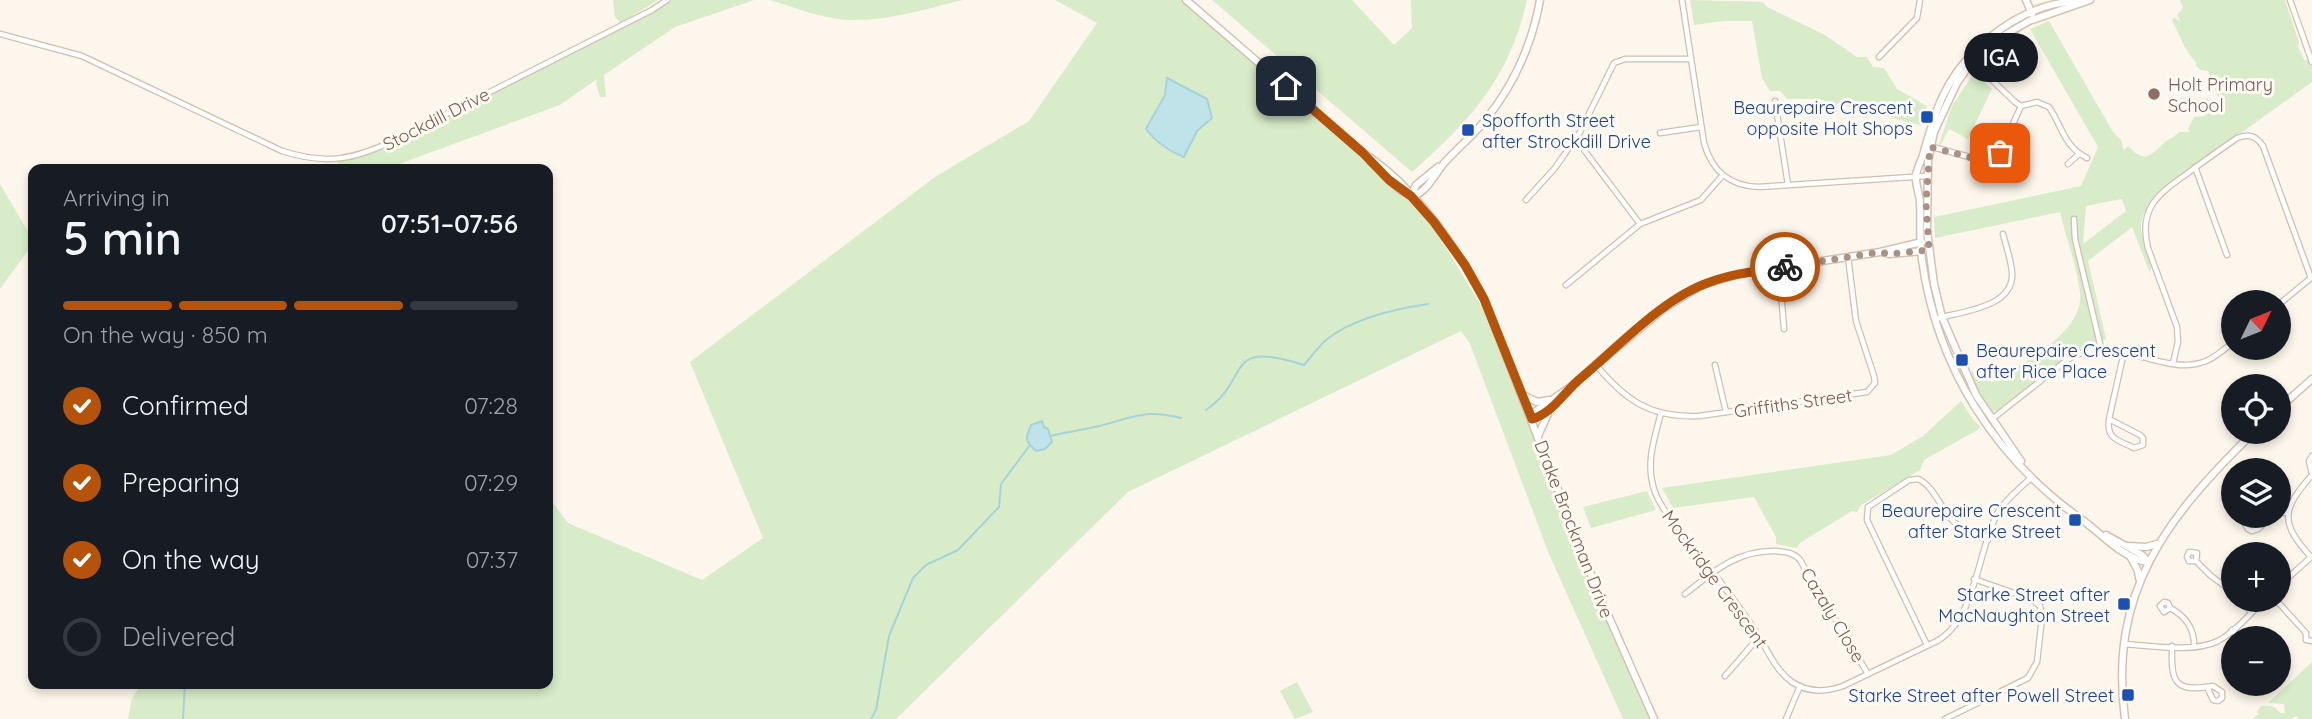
<!DOCTYPE html>
<html lang="en">
<head>
<meta charset="utf-8">
<style>
	body { margin:0; font-family:Quicksand,sans-serif; background:#242831; color:#f1f3f6; height:100vh; display:flex; flex-direction:column; font-size:26px; white-space:nowrap }
	* { box-sizing:border-box; margin:0 }
	p { font-size:23px; color:#9ea1a6 }
	.icon { flex:none; width:38px; height:38px; fill:none; stroke:currentColor; stroke-width:2; stroke-linecap:round; stroke-linejoin:round }
	.map { position:relative; flex:1; overflow:hidden }
	.drawer { position:absolute; left:28px; top:164px; width:525px; height:525px; display:flex; flex-direction:column; background:#171b24; border-radius:14px; box-shadow:0 4px 10px #0003 }
	.drawer>* { flex:none }
	.needle { width:46px; rotate:47deg }
	.controls { position:absolute; left:2221px; top:290px; display:grid; gap:14px }
	.controls a { display:grid; place-items:center; width:70px; height:70px; border-radius:50%; background:#171b24; box-shadow:0 4px 10px #0003; font-size:35px }
	.pin { position:absolute; display:grid; place-items:center; width:60px; height:60px; color:#fff; margin:-30px; border-radius:14px; box-shadow:0 4px 10px #0006 }
	.courier { position:absolute; display:grid; place-items:center; width:70px; height:70px; margin:-35px; border:5px solid #b45309; border-radius:50%; background:#fff; color:#222; box-shadow:0 2px 9px #0007 }
	.bubble { position:absolute; height:49px; border-radius:24px; background:#171b24; box-shadow:0 4px 10px #0003; font-size:23px; font-weight:600; line-height:49px; text-align:center }
	.headline em { font-style:normal; font-weight:600 }
	.headline div { display:flex; flex-direction:column-reverse }
	.headline { display:flex; align-items:center; justify-content:space-between; height:119px; padding:0 35px }
	h1 { font-size:46px; font-weight:600; line-height:52px }
	.bar { display:grid; grid-template-columns:repeat(4,1fr); gap:10px 7px; align-content:center; height:84px; padding:0 35px }
	.bar i { height:9px; border-radius:5px; background:#363941 }
	.bar .current { background:#b45309 }
	.bar p { grid-column:span 4 }
	ol { padding:0 35px; list-style:none }
	li { display:flex; align-items:center; gap:21px; height:77px }
	li p { margin-inline-start:auto }
	li .icon { padding:7px; border-radius:50%; background:#b45309; color:#fff; stroke-width:4 }
	li:last-child { color:#9ea1a6 }
	li i { width:38px; height:38px; border:4px solid #363941; border-radius:50% }
	.map>svg:first-child { display:block }
	.green { fill:#d8ecc9; fill-rule:evenodd }
	.water { fill:#bfe3e8; stroke:#a5d3da; stroke-width:2 }
	.lines { fill:none; stroke-linecap:round; stroke-linejoin:round }
	.stream { stroke:#a5d3da; stroke-width:2 }
	.street-casing { stroke:#d1beb0; stroke-width:7 }
	.secondary-casing { stroke:#d6c0b0; stroke-width:9 }
	.street { stroke:#fff; stroke-width:4.5 }
	.secondary { stroke:#fff; stroke-width:6 }
	.done { stroke:#a89285; stroke-width:7; stroke-dasharray:0 12.6 }
	.route { stroke:#b45309; stroke-width:9 }
	.education-dot { fill:#8d6e63; stroke:#fffaf3; stroke-width:2.5 }
	.transit-dot { fill:#1a4fb4; stroke:#fffaf3; stroke-width:2.5 }
	.labels { text-anchor:middle; dominant-baseline:central; stroke-width:6; stroke-linejoin:round; paint-order:stroke }
	.education-label { font-size:18px; fill:#785e54; stroke:#fffaf3; text-anchor:start }
	.transit-label { font-size:18px; fill:#164399; stroke:#fffaf3; text-anchor:end }
	.street-label { font-size:18px; fill:#7a5c4d; stroke:#fffaf3 }
</style>
</head>
<body>
<div class="map">
<svg width="2312" height="719" viewBox="0 0 2312 719">
	<rect width="100%" height="100%" fill="#fdf6ec"/>
	<g class="green">
		<polygon points="613,0 658,0 621,23 615,17"/>
		<polygon points="667,0 754,0 675,27 604,75 606,97 600,97 596,84 597,79 560,105 383,170 338,170 337,160 372,151 652,11"/>
		<path d="M770 0H963C926 9 888 21 850 20 823 19 795 8 770 0Z"/>
		<polygon points="1055,0 1186,0 1345,137 1414,203 1437,233 1485,312 1522,394 1597,590 1654,719 1623,719 1549,554 1470,344 1461,331 1128,492 896,719 128,719 132,698 142,684 548,684 548,496 568,523 702,580 763,538 690,362 935,177 1029,121 1097,23"/>
		<path d="M1212 0H1352L1394 45 1412 28 1411 0H1527C1510 77 1470 121 1412 172Z"/>
		<polygon points="1690,0 1763,2 1767,7 1825,35 1857,57 1867,57 1873,67 1884,68 1897,89 1927,106 1920,125 1818,99 1787,99 1780,91 1770,91 1762,78 1752,21 1724,21 1694,25"/>
		<path d="M2180 0H2285L2299 42 2298 47 2305 61 2309 58 2312 67V82L2156 194C2150 203 2142 213 2141 225 2140 241 2155 258 2150 273L2132 227 2088 261 2106 339 2071 353 1998 410 1991 412 1970 376 1972 371 1992 382C2021 364 2084 333 2080 293 2077 266 2066 238 2060 212L1935 238 1934 217 2081 186 2098 147 2030 29 2049 21 2113 132 2121 140 2124 150 2128 146C2145 164 2150 156 2165 142 2170 138 2175 137 2179 132H2190L2188 129 2194 117 2205 116 2198 103 2206 98 2214 103 2219 100 2208 71 2201 70 2196 66V62C2181 46 2182 37 2172 21L2173 17 2181 22 2177 15 2183 8ZM2122 199 2126 211 2083 244 2086 206Z"/>
		<polygon points="1974,73 1992,89 1968,139 1949,129 1941,145 1939,144 1952,106"/>
		<polygon points="0,184 33,240 33,244 0,289"/>
		<polygon points="1961,401 1974,421 1980,426 1979,429 1924,460 1920,470 1861,505 1857,512 1852,511 1800,543 1797,548 1776,544 1776,537 1754,497 1673,508 1662,488 1891,455 1923,436"/>
		<polygon points="1647,491 1656,510 1591,528 1583,507"/>
		<path d="M2312 662V719H2298L2297 716 2290 719H2252L2259 714 2257 712 2261 706C2270 705 2275 706 2280 713H2285L2284 704 2268 703Z"/>
		<polygon points="1297,682 1313,712 1295,719 1280,691"/>
	</g>
	<g class="water">
		<path d="M1167 78 1207 99 1212 118 1197 131 1184 157C1168 151 1156 142 1146 129L1165 95Z"/>
		<path d="M1042 421 1044 427 1048 429 1052 442 1045 449 1036 451C1025 441 1025 439 1031 425Z"/>
	</g>
	<g class="lines">
		<g class="stream">
			<path d="M1206 410C1253 378 1221 339 1304 365 1311 357 1318 347 1326 340 1353 318 1394 309 1428 304"/>
			<path d="M1050 436C1066 432 1083 430 1099 426 1135 417 1143 409 1181 418"/>
			<polyline points="183,719 185,684"/>
			<polyline points="871,719 876,710 889,636 913,578 926,565 958,550 999,507 1001,484 1030,445"/>
		</g>
		<g class="street-casing">
			<g id="street">
				<path d="M1682 0 1704 143C1712 171 1729 186 1759 187L1927 176"/>
				<polyline points="2290,0 2312,62"/>
				<path d="M0 34 82 56 282 151C326 165 352 160 393 141L652 10 667 0"/>
				<polyline points="1879,57 1917,18 1920,0"/>
				<polyline points="1775,101 1788,185"/>
				<path d="M2021 106 2037 102 2049 107C2062 126 2064 147 2087 158"/>
				<polyline points="1660,133 1701,127"/>
				<polyline points="1575,138 1640,224"/>
				<polyline points="1929,146 1995,164 2021,106 2015,102 1971,60"/>
				<polyline points="2068,164 2079,154"/>
				<polyline points="2195,167 2227,255"/>
				<polyline points="1526,200 1555,168 1580,132 1614,63 1625,59 1691,59"/>
				<polyline points="2074,219 2075,239 2101,348"/>
				<polyline points="1779,268 1784,329"/>
				<polyline points="1566,285 1640,224 1701,200 1722,176"/>
				<polyline points="2278,305 2311,278"/>
				<path d="M1939 318C1964 311 2015 307 2012 272 2011 260 2006 246 2003 234"/>
				<path d="M2173 363 2178 342 2177 327 2148 248C2138 208 2158 194 2188 173 2204 161 2221 149 2237 138 2249 133 2256 136 2263 146L2311 278"/>
				<path d="M1596 365C1626 401 1651 418 1699 416L1867 392 1875 383 1874 376 1856 321 1848 257"/>
				<polyline points="1715,365 1726,412"/>
				<path d="M1661 413C1654 439 1645 465 1655 492 1662 511 1679 528 1691 544 1714 574 1738 603 1758 635 1768 651 1776 671 1792 682 1808 693 1826 692 1843 686L1937 641C1977 618 1977 551 1998 512 2006 499 2020 488 2032 477"/>
				<path d="M1992 419 2067 360C2114 329 2162 379 2206 361 2216 357 2225 349 2233 342"/>
				<path d="M2109 419C2106 439 2118 440 2134 448L2143 445V438L2140 435 2109 419 2124 352"/>
				<polyline points="2312,456 2309,461 2312,474"/>
				<polyline points="2278,512 2288,513"/>
				<polyline points="2250,516 2245,524 2248,529 2252,531 2258,529 2272,516"/>
				<path d="M2311 557C2279 522 2282 509 2312 475"/>
				<polyline points="2196,561 2189,561 2187,557 2189,552 2197,553 2196,561 2211,576 2233,592"/>
				<polyline points="2278,587 2311,557"/>
				<path d="M1685 594C1713 572 1737 550 1775 551 1785 552 1793 552 1800 560L1868 674"/>
				<polyline points="2240,600 2251,612"/>
				<polyline points="2276,600 2306,633 2306,640 2312,641"/>
				<path d="M2170 608 2164 612 2160 606 2164 602 2168 603 2170 608C2186 616 2195 630 2194 647"/>
				<polyline points="2232,630 2241,639"/>
				<path d="M2124 644C2151 646 2194 653 2218 641 2235 632 2250 614 2264 600"/>
				<path d="M1927 645 1867 520 1868 507 1909 480 1918 479C1934 486 1941 509 1953 521 1963 532 1975 535 1988 540"/>
				<path d="M2172 646C2171 682 2174 693 2213 686L2222 692V698L2218 701 2213 700 2207 687"/>
				<polyline points="2278,672 2281,677 2278,682"/>
				<polyline points="1725,676 1759,637"/>
				<polyline points="1786,719 1800,686"/>
				<polyline points="1945,719 2028,678 2037,662 2042,617 2040,606 2031,599 1974,579"/>
			</g>
		</g>
		<g class="secondary-casing">
			<g id="secondary">
				<polyline points="1186,0 1363,153"/>
				<polyline points="2026,0 2032,14"/>
				<path d="M2081 2C2043 0 2005 22 1978 48 1944 80 1935 112 1923 155 1921 162 1917 168 1916 175 1915 184 1919 192 1920 201 1921 221 1919 240 1922 260 1937 367 1994 457 2081 519 2101 533 2123 559 2148 562"/>
				<path d="M1362 152C1415 186 1455 245 1484 299L1597 590 1654 719"/>
				<polyline points="1370,161 1400,190 1409,195"/>
				<path d="M1411 196C1426 195 1435 173 1445 162 1457 149 1471 137 1483 123 1512 88 1532 45 1540 0"/>
				<polyline points="1411,196 1416,185 1438,167"/>
				<polyline points="1882,252 1889,254 1923,251"/>
				<polyline points="1523,395 1537,402 1549,400"/>
				<polyline points="2278,409 2312,379"/>
				<polyline points="1532,420 1536,411 1569,388 1663,309 1702,285 1739,274 1880,252 1922,242"/>
				<polyline points="1532,420 1545,413 1565,393"/>
				<polyline points="1538,436 1548,414"/>
				<polyline points="2021,461 1976,395 1942,317 1934,284 1927,231 1928,161 1934,132 1957,83 1972,61 2003,36 2029,21 2090,0"/>
				<polyline points="2106,535 2142,555 2148,562"/>
				<polyline points="2128,546 2146,547 2157,544"/>
				<polyline points="2130,556 2138,571 2139,578"/>
				<path d="M2125 719C2108 591 2167 517 2254 432"/>
			</g>
		</g>
		<use href="#street" class="street"/>
		<use href="#secondary" class="secondary"/>
	</g>
	<g class="lines">
		<polyline class="done" points="1785,267 1880,252 1889,254 1929,250 1926,203 1930,147 1996,164 2000,153"/>
		<path class="route" d="M1286 86 1362 152 1389 180 1411 196 1434 222 1465 265 1484 299 1532 419C1553 413 1564 392 1581 378 1619 346 1663 298 1710 282 1734 273 1760 271 1785 267"/>
	</g>
	<circle class="education-dot" cx="2154" cy="94" r="7"/>
	<g class="transit-dot">
		<rect x="1920" y="110" width="14" height="14" rx="3.5"/>
		<rect x="1461" y="123" width="14" height="14" rx="3.5"/>
		<rect x="1955" y="353" width="14" height="14" rx="3.5"/>
		<rect x="2068" y="513" width="14" height="14" rx="3.5"/>
		<rect x="2117" y="597" width="14" height="14" rx="3.5"/>
		<rect x="2121" y="688" width="14" height="14" rx="3.5"/>
	</g>
	<g class="labels">
		<g class="education-label">
			<text x="2168" y="84">Holt Primary<tspan x="2168" dy="21">School</tspan></text>
		</g>
		<g class="transit-label">
			<text x="1913" y="107">Beaurepaire Crescent<tspan x="1913" dy="21">opposite Holt Shops</tspan></text>
			<text x="1482" y="120" text-anchor="start">Spofforth Street<tspan x="1482" dy="21">after Strockdill Drive</tspan></text>
			<text x="1976" y="350" text-anchor="start">Beaurepaire Crescent<tspan x="1976" dy="21">after Rice Place</tspan></text>
			<text x="2061" y="510">Beaurepaire Crescent<tspan x="2061" dy="21">after Starke Street</tspan></text>
			<text x="2110" y="594">Starke Street after<tspan x="2110" dy="21">MacNaughton Street</tspan></text>
			<text x="2114" y="695">Starke Street after Powell Street</text>
		</g>
		<g class="street-label">
			<text transform="translate(436 119) rotate(-27)">Stockdill Drive</text>
			<text transform="translate(1793 403) rotate(-8)">Griffiths Street</text>
			<text transform="translate(1574 529) rotate(69)">Drake Brockman Drive</text>
			<text transform="translate(1715 579) rotate(54)">Mockridge Crescent</text>
			<text transform="translate(1833 615) rotate(59)">Cazaly Close</text>
		</g>
	</g>
</svg>
<div class="controls">
<a><svg class="needle" viewBox="-14 -14 28 28"><path d="M0-13l5 13h-10z" fill="#e53935"/><path d="M0 13l5-13h-10z" fill="#9ea1a6"/></svg></a>
<a><svg class="icon" aria-label="locate" viewBox="0 0 24 24"><circle cx="12" cy="12" r="6"/><path d="M12 2v4M12 18v4M2 12h4M18 12h4"/></svg></a>
<a><svg class="icon" aria-label="layers" viewBox="0 0 24 24"><path d="M12 4l9 5-9 5-9-5zM3 14l9 5 9-5"/></svg></a>
<a>+</a>
<a>−</a>
</div>
<div class="pin" style="left:2000px;top:153px;background:#ea580c"><svg class="icon" aria-label="bag" viewBox="0 0 24 24"><path d="M5 8h14l-1 12H6zM9 8a3 3 0 0 1 6 0"/></svg></div>
<div class="pin" style="left:1286px;top:86px;background:#1f2937"><svg class="icon" aria-label="home" viewBox="0 0 24 24"><path d="M3 11l9-7 9 7M6 9v11h12V9"/></svg></div>
<div class="courier" style="left:1785px;top:267px"><svg class="icon" aria-label="bike" viewBox="0 0 24 24"><circle cx="6" cy="16" r="4"/><circle cx="18" cy="16" r="4"/><path d="M6 16l4-8h5l3 8M10 8l3 8H6M13 5h3"/></svg></div>
<div class="bubble" style="left:1964px;top:33px;width:74px">IGA</div>
<section class="drawer">
<div class="headline"><div><h1>5 min</h1><p>Arriving in</p></div><em>07:51–07:56</em></div>
<div class="bar"><i class="current"></i><i class="current"></i><i class="current"></i><i></i><p>On the way · 850 m</p></div>
<ol>
<li><svg class="icon" aria-label="check" viewBox="0 0 24 24"><path d="M5 12l5 5 9-10"/></svg>Confirmed<p>07:28</p></li>
<li><svg class="icon" aria-label="check" viewBox="0 0 24 24"><path d="M5 12l5 5 9-10"/></svg>Preparing<p>07:29</p></li>
<li><svg class="icon" aria-label="check" viewBox="0 0 24 24"><path d="M5 12l5 5 9-10"/></svg>On the way<p>07:37</p></li>
<li><i></i>Delivered</li>
</ol>
</section>
</div>
</body>
</html>
